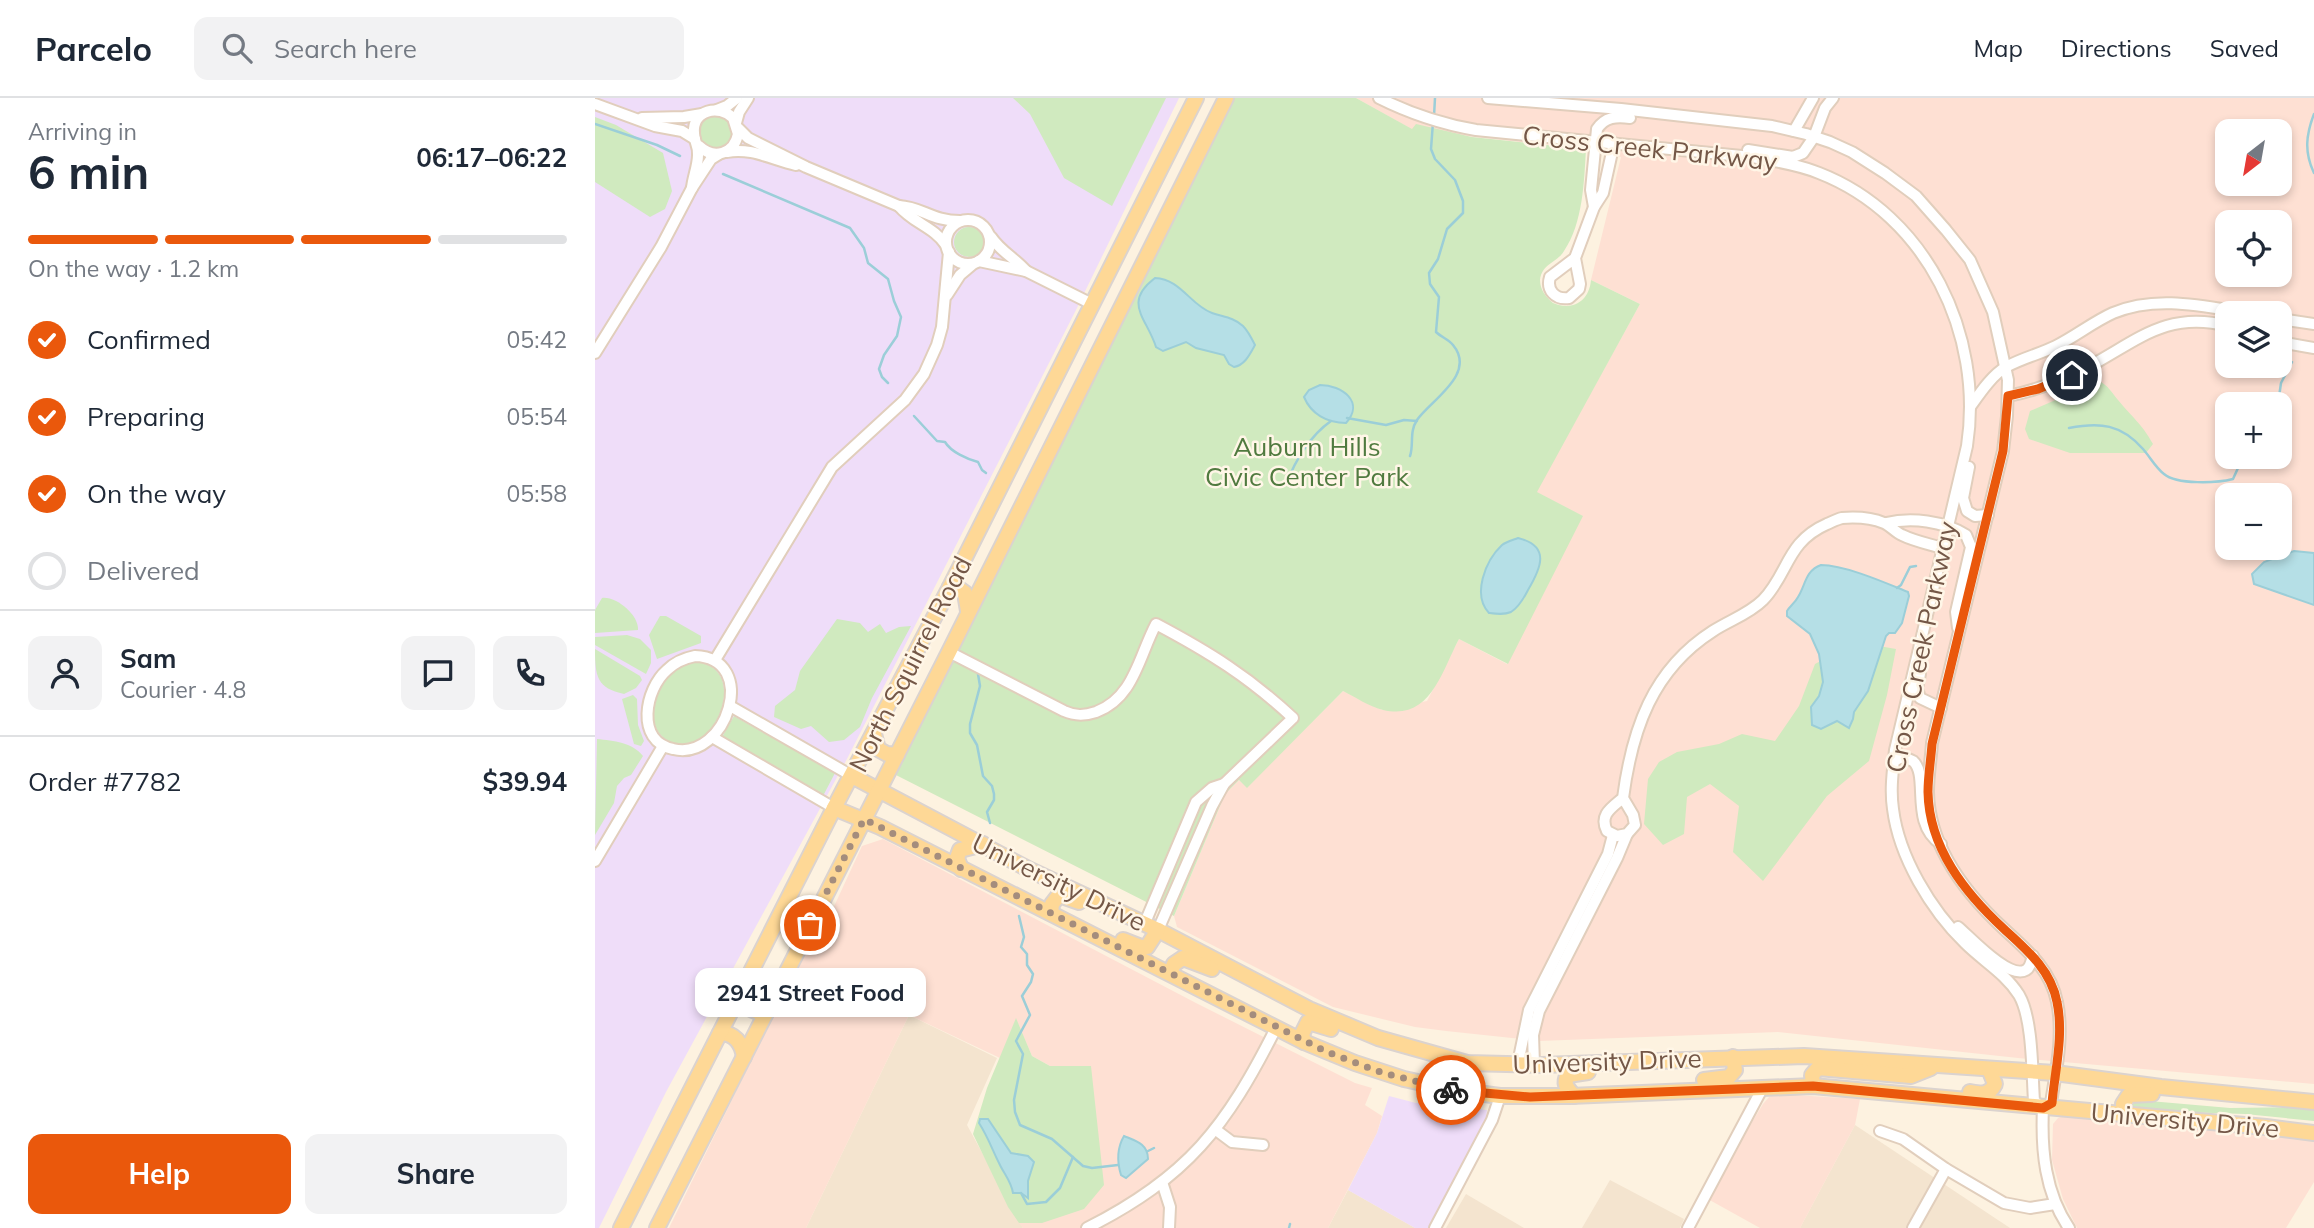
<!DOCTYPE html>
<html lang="en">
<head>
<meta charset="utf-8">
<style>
	body { margin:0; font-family:Mulish,sans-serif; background:#f2f2f3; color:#1f2937; height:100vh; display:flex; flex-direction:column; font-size:26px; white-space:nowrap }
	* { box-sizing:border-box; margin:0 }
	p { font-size:23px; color:#747a83 }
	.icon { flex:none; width:38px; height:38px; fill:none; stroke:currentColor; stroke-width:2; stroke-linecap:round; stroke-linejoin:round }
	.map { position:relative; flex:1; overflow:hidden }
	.details { display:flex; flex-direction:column; background:#fff; width:595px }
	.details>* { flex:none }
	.needle { width:46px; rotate:211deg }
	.fabs { position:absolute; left:1620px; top:21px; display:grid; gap:14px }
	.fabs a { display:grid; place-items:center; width:77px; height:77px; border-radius:14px; background:#fff; box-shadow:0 4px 10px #0003; font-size:35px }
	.pin { position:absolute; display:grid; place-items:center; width:60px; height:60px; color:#fff; margin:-30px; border:4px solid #fff; border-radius:50%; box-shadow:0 2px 7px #0007 }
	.courier { position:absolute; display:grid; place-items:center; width:70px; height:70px; margin:-35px; border:5px solid #ea580c; border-radius:50%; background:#fff; color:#222; box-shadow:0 2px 9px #0007 }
	.bubble { position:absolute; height:49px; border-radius:14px; background:#fff; box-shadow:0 4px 10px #0003; font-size:23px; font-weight:700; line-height:49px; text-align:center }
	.head em { font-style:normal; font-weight:700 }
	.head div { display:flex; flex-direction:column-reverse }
	.head { display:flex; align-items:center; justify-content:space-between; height:119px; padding:0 28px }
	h1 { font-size:46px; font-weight:700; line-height:52px }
	.bar { display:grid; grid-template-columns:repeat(4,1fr); gap:10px 7px; align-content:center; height:84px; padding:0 28px }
	.bar i { height:9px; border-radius:5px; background:#e0e1e3 }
	.bar .active { background:#ea580c }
	.bar p { grid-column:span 4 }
	.line { display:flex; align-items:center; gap:18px; padding:0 28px; border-top:2px solid #e0e1e3 }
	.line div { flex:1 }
	.round { display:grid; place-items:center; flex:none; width:74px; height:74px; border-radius:14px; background:#f2f2f3 }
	ol { padding:0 28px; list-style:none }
	li { display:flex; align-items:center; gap:21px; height:77px }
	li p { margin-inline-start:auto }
	li .icon { padding:7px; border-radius:50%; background:#ea580c; color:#fff; stroke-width:4 }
	li:last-child { color:#747a83 }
	li i { width:38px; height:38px; border:4px solid #e0e1e3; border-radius:50% }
	.button { display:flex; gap:14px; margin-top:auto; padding:14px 28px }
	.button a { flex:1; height:80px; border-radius:14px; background:#ea580c; color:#fff; font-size:28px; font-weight:700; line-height:80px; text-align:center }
	.button a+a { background:#f2f2f3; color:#1f2937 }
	header { display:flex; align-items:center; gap:42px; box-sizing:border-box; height:98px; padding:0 35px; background:#fff; border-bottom:2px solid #e0e1e3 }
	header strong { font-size:33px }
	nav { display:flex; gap:38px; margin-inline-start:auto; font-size:24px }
	.search { width:490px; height:63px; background:#f2f2f3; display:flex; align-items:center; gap:18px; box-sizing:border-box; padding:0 24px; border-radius:14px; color:#747a83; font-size:26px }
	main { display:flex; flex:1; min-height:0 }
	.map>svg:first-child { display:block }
	.residential { fill:#f4e4cf }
	.commercial { fill:#fee0d3; fill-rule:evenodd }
	.education { fill:#efddf9 }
	.green { fill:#d0eabf }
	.water { fill:#b5dfe6; stroke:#9bced8; stroke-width:2 }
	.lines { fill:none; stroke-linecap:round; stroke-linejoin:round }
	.stream { stroke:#9bced8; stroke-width:2.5 }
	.minor-casing { stroke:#e1cebc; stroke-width:14 }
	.major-casing { stroke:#dbd3cf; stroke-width:18 }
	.minor { stroke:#fff; stroke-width:10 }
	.major { stroke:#fed896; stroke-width:14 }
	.done { stroke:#a48d7d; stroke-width:7; stroke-dasharray:0 12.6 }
	.route { stroke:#ea580c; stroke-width:9 }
	.labels { text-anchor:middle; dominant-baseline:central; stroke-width:5; stroke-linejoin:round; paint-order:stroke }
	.street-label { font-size:26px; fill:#745747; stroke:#fff6e7 }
	.park-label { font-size:26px; fill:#507a3f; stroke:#fff6e7 }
</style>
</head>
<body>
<header>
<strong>Parcelo</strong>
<div class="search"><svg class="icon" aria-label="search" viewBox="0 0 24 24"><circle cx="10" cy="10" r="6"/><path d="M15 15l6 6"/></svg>Search here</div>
<nav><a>Map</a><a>Directions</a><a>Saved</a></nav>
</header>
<main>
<section class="details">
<div class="head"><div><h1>6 min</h1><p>Arriving in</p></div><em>06:17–06:22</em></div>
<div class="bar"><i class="active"></i><i class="active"></i><i class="active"></i><i></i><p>On the way · 1.2 km</p></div>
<ol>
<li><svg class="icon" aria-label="check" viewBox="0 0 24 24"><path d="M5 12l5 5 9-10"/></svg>Confirmed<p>05:42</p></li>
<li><svg class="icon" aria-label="check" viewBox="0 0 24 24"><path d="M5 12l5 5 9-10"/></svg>Preparing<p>05:54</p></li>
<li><svg class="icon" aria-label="check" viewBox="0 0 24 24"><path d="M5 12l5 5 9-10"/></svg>On the way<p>05:58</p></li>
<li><i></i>Delivered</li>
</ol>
<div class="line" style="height:126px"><a class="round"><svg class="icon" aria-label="person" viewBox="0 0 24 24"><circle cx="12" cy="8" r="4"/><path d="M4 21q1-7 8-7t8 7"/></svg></a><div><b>Sam</b><p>Courier · 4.8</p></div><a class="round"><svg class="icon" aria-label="chat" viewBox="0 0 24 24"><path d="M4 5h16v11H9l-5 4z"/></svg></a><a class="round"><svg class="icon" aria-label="phone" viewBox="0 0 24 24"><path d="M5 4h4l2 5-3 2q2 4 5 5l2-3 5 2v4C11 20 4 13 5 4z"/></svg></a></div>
<div class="line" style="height:91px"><div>Order #7782</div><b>$39.94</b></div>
<div class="button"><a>Help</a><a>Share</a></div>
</section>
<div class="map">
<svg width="1719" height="1130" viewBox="0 0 1719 1130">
	<rect width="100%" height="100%" fill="#fdf2e0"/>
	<g class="residential">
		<polygon points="314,917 402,960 372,1027 428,1130 211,1130"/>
		<polygon points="1260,1027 1415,1130 1205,1130"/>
		<polygon points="1015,1082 1089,1121 1085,1130 987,1130"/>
		<polygon points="753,1092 820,1130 733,1130"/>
		<polygon points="871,1096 929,1130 851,1130"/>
	</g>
	<g class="commercial">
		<path d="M761 0H1719V986L1423 960 1183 934 944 943 851 933 820 929 738 909 582 829 579 818 630 696 644 682 652 689 748 593 787 612 832 603 864 541 912 566 987 418 941 394 1045 206 996 182 1026 59 991 51 818 32ZM1633 33H1685V86H1633ZM1633 124H1685V177H1633ZM1633 215H1685V268H1633ZM1633 306H1685V359H1633ZM1633 397H1685V450H1633Z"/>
		<polygon points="288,741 601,905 760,985 777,990 770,1007 787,1018 782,1035 733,1130 428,1130 424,1125 447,1125 455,968 437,958 421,921 405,960 314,917 211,1130 74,1130 217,839 235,817 267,748"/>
		<polygon points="1182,996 1265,1001 1260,1027 1205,1130 1165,1130 1111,1100 1168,1006 1174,999"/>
		<polygon points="1469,1018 1719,1042 1719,1084 1691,1130 1482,1130 1468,1101 1457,1062 1458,1026 1463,1020"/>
	</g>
	<g class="education">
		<polygon points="0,0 584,0 481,212 253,659 71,994 4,1130 0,1130"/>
		<polygon points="794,998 821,1005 892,1012 891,1020 834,1130 820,1130 753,1092 782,1035"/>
	</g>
	<g class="green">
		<polygon points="418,0 571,0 517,108 469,80 435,16"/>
		<path d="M636 0H761L817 31 821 26 877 39 991 51C989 84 988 125 969 153 962 165 947 165 945 182 945 192 951 199 958 205 977 213 994 204 996 182L1045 206 942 394 988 418 913 566 864 541C846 575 835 623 788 612 775 609 760 599 748 593L652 690 644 682 630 696 579 818 297 675Z"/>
		<circle cx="121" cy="34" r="17"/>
		<polygon points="0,19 21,27 68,55 77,93 70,111 55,119 0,84"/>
		<circle cx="374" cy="144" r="15"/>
		<path d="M1504 283C1514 288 1516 294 1523 302 1537 319 1547 326 1558 346L1551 355H1475L1434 341 1430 331 1435 313Z"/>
		<path d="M7 500C21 498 44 517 43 532L0 535V512Z"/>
		<polygon points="65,518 71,518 106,538 106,545 62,561 54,537"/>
		<polygon points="242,521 265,525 273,534 285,526 291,535 304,529 316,528 277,600 265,629 249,642 234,644 216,628 206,631 179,619 180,608 200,592 205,573"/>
		<polygon points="32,537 45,541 56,552 56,565 51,576 0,547 0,539"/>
		<polygon points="1261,544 1301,551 1292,597 1274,663 1232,698 1168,783 1138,754 1144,708 1115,686 1092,699 1089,736 1068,747 1049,726 1053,681 1064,664 1082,654 1124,646 1147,636 1180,643 1204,608 1220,566"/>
		<path d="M0 551 45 578 47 582 41 590 29 596C2 590 0 579 0 551Z"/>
		<path d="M102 564C156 570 120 662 76 644 47 632 59 591 77 575 84 569 93 566 102 564Z"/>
		<polygon points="38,597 42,601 43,627 49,643 46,648 39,646 27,601"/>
		<polygon points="139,618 240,675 228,698 127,639"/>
		<path d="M2 641C19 643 37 644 48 658L36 677 29 680 22 688 19 705 0 737Z"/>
		<polygon points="421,920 437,958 455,968 496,968 509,1087 489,1111 447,1125 424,1125 413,1109 378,1036 392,990"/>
		<polygon points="1543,1002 1635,1010 1703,1009 1719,1011 1719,1023 1650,1016 1586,1014 1535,1008"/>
	</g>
	<g class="water">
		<path d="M560 180C586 181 595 207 617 215 628 219 638 219 648 228 653 233 656 239 660 247 655 256 650 267 639 269L634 266 629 257 601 250 591 244 568 253 561 249C552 220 527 205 560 180Z"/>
		<path d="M725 287C747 287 770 304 751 325 732 325 716 316 709 299L714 292Z"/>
		<path d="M923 440C956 448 946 470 933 492 929 500 924 509 916 514 909 517 902 516 894 515 877 497 890 463 907 447 911 444 918 442 923 440Z"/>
		<polygon points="1699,453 1719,455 1719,507 1659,486 1657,476 1669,464"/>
		<path d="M1226 467C1250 467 1291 485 1313 494L1314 498 1307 525 1300 535H1294L1291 538 1273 593 1259 614 1258 621 1254 630 1242 623 1226 631 1217 627 1216 609 1224 598 1228 584 1224 556 1215 536 1192 518V513C1195 508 1200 505 1203 499 1211 486 1210 473 1226 467Z"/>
		<path d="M385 1021H393L416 1055 433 1058 439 1064 433 1083V1100L426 1095H418C416 1083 409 1076 404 1065 397 1051 393 1039 384 1025Z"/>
		<path d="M529 1038C541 1043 553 1046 553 1061L531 1080 526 1077C522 1064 522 1050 529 1038Z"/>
	</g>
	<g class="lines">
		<g class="stream">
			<path d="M1719 16C1711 37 1709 54 1719 75"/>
			<polyline points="839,18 840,0"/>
			<polyline points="0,26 62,47 85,58"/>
			<polyline points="128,76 255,130 269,150 273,165 293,181 299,203 306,219 302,238 289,257 284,271 287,279 293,285"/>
			<polyline points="1683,306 1686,285 1697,264"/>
			<path d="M319 318 342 343 350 344C356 354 372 361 383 364L387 372 391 375"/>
			<polyline points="752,320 791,327 809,322 822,323"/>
			<path d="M1474 330C1505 324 1526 326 1548 351 1555 359 1561 370 1569 376 1582 387 1622 385 1638 381L1648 359"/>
			<path d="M815 358C819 347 814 334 822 322 836 302 882 276 858 247 853 241 846 239 841 234L844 199 835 186 834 175 843 161 852 131 868 115V103L860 82 840 61 836 51 838 24"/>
			<path d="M692 385C700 362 716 337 736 323"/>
			<polyline points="1302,490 1306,487 1315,469 1321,468"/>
			<polyline points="383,576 385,588 375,626 375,635 382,647 388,678 397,688 399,696 399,702 392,714 395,725"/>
			<polyline points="424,818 429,839 426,849 432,856 432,867 438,876 436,884 427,898 435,917 421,943 428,956 419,1002 420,1014 425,1027 457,1041 488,1068 497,1070 523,1067"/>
			<polyline points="553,1053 559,1050"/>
			<polyline points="426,1095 432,1106 451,1104 465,1090 478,1059"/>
			<polyline points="694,1130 695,1126"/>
		</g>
		<g class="minor-casing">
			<g id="minor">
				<path d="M784 0C816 16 846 26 881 32L1157 59C1179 63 1202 66 1224 75 1332 117 1389 237 1372 348L1300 652C1298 672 1295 691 1298 711 1304 759 1336 812 1370 845 1388 863 1410 875 1424 897 1438 921 1437 975 1439 1003L1448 1010"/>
				<path d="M893 0 1026 11 1177 28 1211 36 1235 44 1257 54 1290 75 1321 98 1351 132 1375 162 1398 214 1413 282 1412 318 1408 353 1337 645C1336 661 1333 678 1333 694 1334 749 1370 795 1409 831 1432 852 1456 872 1462 904 1469 937 1461 972 1456 1005L1448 1010"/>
				<polyline points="0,6 60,28 87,33 100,41"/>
				<polyline points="122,12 132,8 142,0"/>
				<polyline points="47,20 89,19 107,16"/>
				<polyline points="141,25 144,14 153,0"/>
				<path d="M143 30 153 40 211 69 304 108C318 125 339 129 351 147"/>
				<polyline points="1199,33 1218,0"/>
				<polyline points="1153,52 1198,59 1208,55 1219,39 1230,10 1238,0"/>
				<path d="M132 54C156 49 178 62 201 67"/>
				<path d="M97 90C98 79 103 68 103 57 104 48 99 44 99 35 97 12 124 6 138 20L143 36C139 56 119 62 104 48"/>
				<path d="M304 108C327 109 337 123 365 123"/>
				<path d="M999 109 996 92 1002 31C1010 19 1021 18 1035 20"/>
				<circle cx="373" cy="144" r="22"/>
				<path d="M396 139C406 154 420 160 431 173"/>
				<path d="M980 160 955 179C951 192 960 202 974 200L984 191 985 186 980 160 999 109 1008 95 1019 45"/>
				<polyline points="384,163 431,173 497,206"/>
				<polyline points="352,197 365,177 378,166"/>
				<polyline points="1685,221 1719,226"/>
				<polyline points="1685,244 1719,250"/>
				<polyline points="0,255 66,149 97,90 116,61 124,56"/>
				<path d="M1413 298C1441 293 1467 282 1493 269 1542 243 1572 212 1633 228"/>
				<path d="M1375 309C1385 295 1397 277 1411 269 1427 260 1445 256 1461 248 1481 238 1498 224 1518 215 1561 197 1607 208 1651 215"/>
				<polyline points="1374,369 1368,400 1372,413 1380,418 1393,417"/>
				<path d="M1291 425C1317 419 1348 423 1371 437L1376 449 1361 514 1363 530"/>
				<path d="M354 554 469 613C480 618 489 618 501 614 539 600 544 558 561 526 614 554 654 579 698 620L629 686 617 708 563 832"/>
				<path d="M100 558C165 560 132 664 78 651 40 643 50 591 72 572 80 564 90 560 100 558Z"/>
				<polyline points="120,562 237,369 310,302 329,276 342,247 347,229 354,154"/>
				<polyline points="1325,576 1322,590 1325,600 1346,610"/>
				<polyline points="135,608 257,678"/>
				<polyline points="117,639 239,710"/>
				<path d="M1299 663 1307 659C1309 660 1317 662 1318 663 1335 678 1314 725 1346 746"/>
				<path d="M1028 700C1016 710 1004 717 1012 733L1022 738 1032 736 1040 727 1038 717 1028 700C1037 632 1057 572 1118 533 1135 522 1154 516 1168 502 1194 475 1191 444 1232 426 1237 424 1242 421 1247 420 1260 419 1277 420 1289 425 1296 428 1300 434 1307 437 1319 443 1334 446 1347 450"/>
				<polyline points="0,763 68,648"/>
				<polyline points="549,827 601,704 617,690 629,686"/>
				<path d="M1363 829C1376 840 1414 882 1431 872 1436 869 1436 863 1438 858"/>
				<polyline points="923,965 934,912 1013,756 1018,737"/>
				<polyline points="939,966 938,937 944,913 1022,760 1032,736"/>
				<path d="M1448 1010C1446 1052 1450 1095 1474 1130"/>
				<polyline points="621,1032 637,1044 668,1047"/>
				<polyline points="1285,1033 1308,1041 1351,1071 1409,1105 1435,1110 1460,1106"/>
				<polyline points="567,1084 575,1109 574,1130"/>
				<path d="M492 1130C593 1079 631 1029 681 930"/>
				<polyline points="840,1130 897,1022 905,998"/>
				<polyline points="1093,1130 1168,989"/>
				<polyline points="1318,1130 1351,1071"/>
			</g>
		</g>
		<g class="major-casing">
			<g id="major">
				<polyline points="355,489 363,490 370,495 373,513"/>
				<polyline points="279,636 283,651 292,656 302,657"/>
				<polyline points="257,678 435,772 563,832 714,911 783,940 872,965 947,967 1209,958 1460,975 1566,989 1719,1004"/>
				<polyline points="239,710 285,729 709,944 760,965 809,981 859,992 905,998 975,998 1218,988 1671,1029 1719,1035"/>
				<polyline points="366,771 362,760 365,752 388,746"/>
				<polyline points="456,815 457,806 464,797 484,804"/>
				<polyline points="528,842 546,849 552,849 563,832"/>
				<polyline points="575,875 579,866 588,860 617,871"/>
				<path d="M146 894C148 908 156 914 171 915"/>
				<path d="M125 935C140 935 147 945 149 959"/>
				<polyline points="709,944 707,936 713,924 736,931"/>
				<path d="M839 979C851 981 862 985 872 976V965"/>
				<polyline points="1109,982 1134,979 1140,972 1138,959"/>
				<polyline points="1218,988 1217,977 1223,970 1316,978 1336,970"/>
				<path d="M1375 994C1386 996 1394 998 1400 986L1394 971"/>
				<path d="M979 998C973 991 967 986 973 977L993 974"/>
				<polyline points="1529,1017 1528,1006 1534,997 1557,996"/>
				<polyline points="26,1130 239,710 355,489 601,0"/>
				<polyline points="62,1130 354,554 631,0"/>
			</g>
		</g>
		<use href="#minor" class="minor"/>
		<use href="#major" class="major"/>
	</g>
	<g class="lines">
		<polyline class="done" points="215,827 269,721 732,954 788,975 856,992"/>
		<path class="route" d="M856 992 935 999 1218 988 1448 1010 1457 1005C1460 972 1469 937 1462 904 1456 872 1432 852 1409 831 1370 795 1334 750 1333 694 1333 678 1336 661 1337 646L1408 353 1413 298 1443 291 1477 277"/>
	</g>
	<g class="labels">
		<g class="street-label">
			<text transform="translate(1055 50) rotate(6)">Cross Creek Parkway</text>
			<text transform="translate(1326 549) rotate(-78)">Cross Creek Parkway</text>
			<text transform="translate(315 566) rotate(-63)">North Squirrel Road</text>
			<text transform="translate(464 784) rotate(26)">University Drive</text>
			<text transform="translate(1012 963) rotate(-2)">University Drive</text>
			<text transform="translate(1590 1022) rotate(5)">University Drive</text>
		</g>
		<g class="park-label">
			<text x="712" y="348">Auburn Hills<tspan x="712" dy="30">Civic Center Park</tspan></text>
		</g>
	</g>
</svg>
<div class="fabs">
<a><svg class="needle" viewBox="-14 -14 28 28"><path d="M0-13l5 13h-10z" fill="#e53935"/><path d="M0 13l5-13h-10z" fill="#747a83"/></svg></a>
<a><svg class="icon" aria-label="locate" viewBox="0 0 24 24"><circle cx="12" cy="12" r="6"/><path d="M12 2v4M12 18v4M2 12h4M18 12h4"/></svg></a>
<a><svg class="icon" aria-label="layers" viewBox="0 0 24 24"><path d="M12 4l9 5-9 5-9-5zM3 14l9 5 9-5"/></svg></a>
<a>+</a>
<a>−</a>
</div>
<div class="pin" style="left:215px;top:827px;background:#ea580c"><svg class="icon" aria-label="bag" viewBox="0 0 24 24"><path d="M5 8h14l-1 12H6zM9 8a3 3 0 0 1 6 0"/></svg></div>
<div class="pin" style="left:1477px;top:277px;background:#1f2937"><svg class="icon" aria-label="home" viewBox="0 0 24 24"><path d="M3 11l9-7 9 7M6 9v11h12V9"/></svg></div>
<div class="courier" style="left:856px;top:992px"><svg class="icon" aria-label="bike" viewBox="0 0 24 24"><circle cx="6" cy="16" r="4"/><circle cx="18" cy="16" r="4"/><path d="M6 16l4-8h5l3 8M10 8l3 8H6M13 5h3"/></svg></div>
<div class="bubble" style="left:100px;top:870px;width:231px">2941 Street Food</div>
</div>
</main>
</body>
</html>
